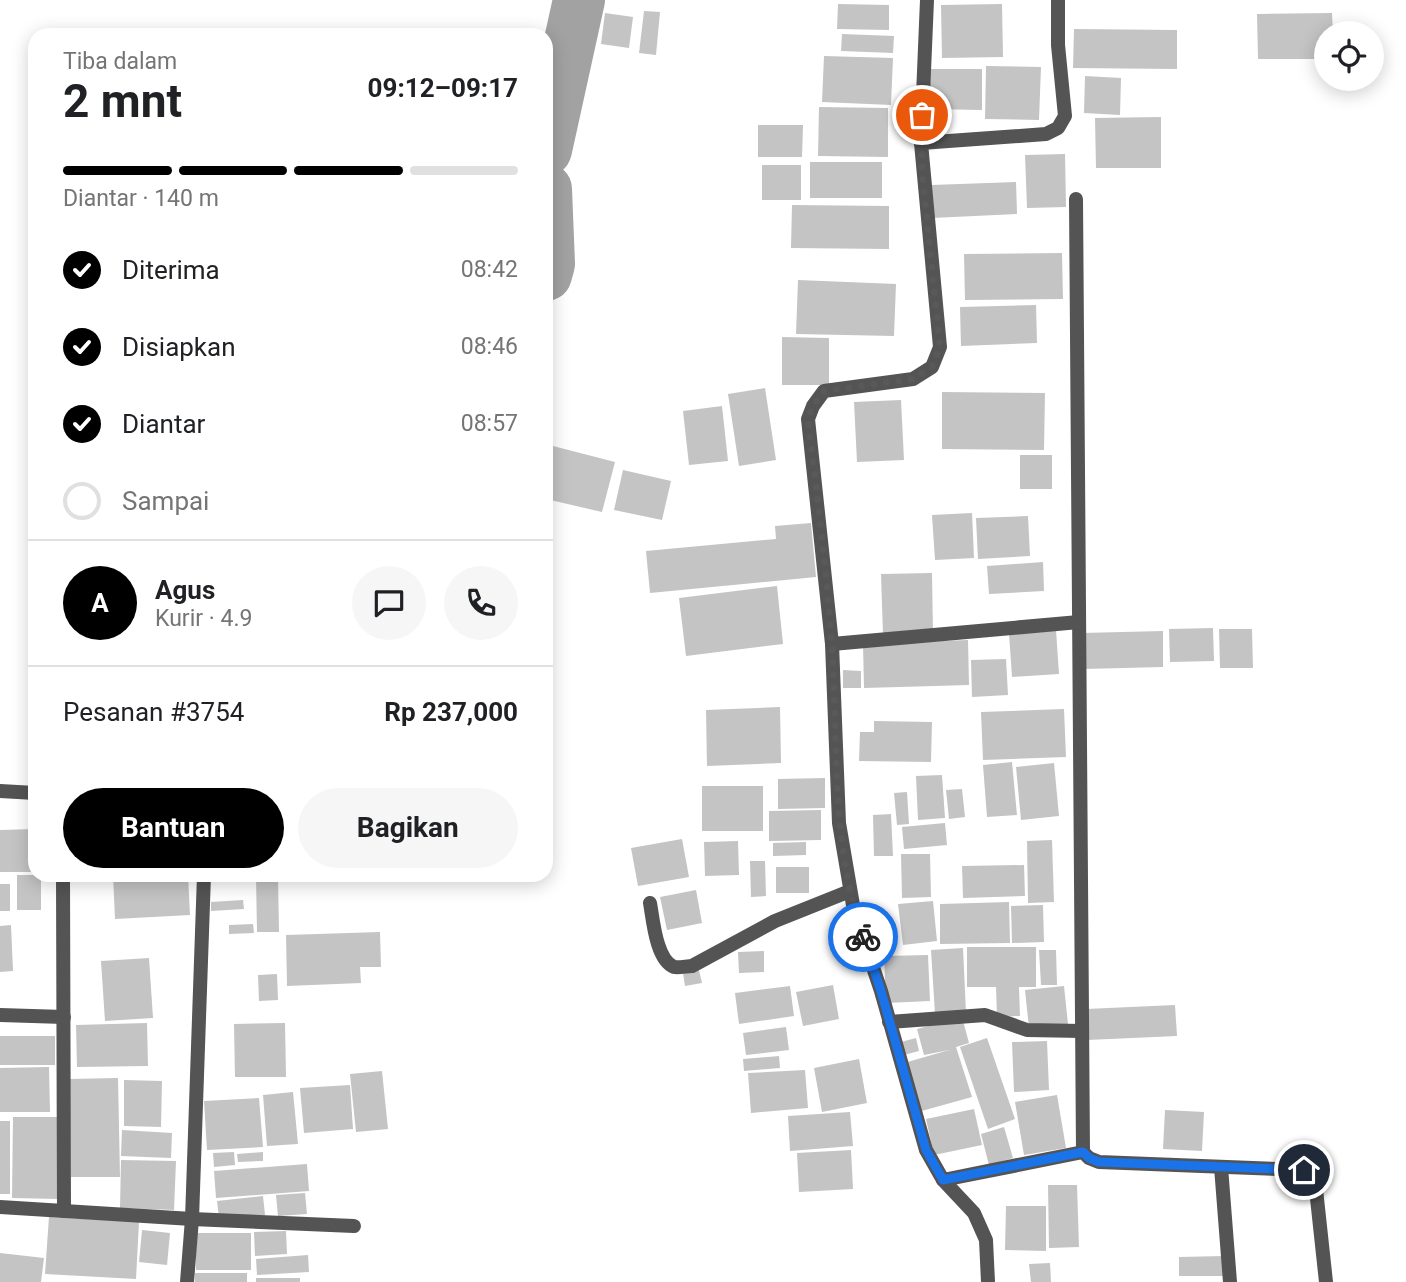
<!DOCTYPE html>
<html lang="id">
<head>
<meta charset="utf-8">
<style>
	body { margin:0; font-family:Roboto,sans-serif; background:#f6f6f6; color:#202124; height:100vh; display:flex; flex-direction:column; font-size:26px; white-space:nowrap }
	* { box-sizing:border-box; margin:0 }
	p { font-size:23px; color:#757577 }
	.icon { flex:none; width:38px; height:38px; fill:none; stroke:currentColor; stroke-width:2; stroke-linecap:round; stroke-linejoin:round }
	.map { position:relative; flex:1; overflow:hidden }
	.drawer { position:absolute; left:28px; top:28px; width:525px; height:854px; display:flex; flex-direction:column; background:#fff; border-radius:21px; box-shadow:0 4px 18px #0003 }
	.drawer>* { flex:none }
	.tools { position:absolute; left:1314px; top:21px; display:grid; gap:14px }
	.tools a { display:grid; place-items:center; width:70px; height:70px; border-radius:50%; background:#fff; box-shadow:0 4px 18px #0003; font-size:35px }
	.pin { position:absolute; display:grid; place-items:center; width:60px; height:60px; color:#fff; margin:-30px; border:4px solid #fff; border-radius:50%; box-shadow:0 2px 7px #0007 }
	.courier { position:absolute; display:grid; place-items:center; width:70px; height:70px; margin:-35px; border:5px solid #1a73e8; border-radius:50%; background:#fff; color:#222; box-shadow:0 2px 9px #0007 }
	.headline em { font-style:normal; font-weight:700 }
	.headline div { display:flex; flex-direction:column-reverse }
	.headline { display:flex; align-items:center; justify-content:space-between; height:119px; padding:0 35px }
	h1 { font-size:46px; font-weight:700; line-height:52px }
	.bar { display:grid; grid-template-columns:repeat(4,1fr); gap:10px 7px; align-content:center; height:84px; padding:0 35px }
	.bar i { height:9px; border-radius:5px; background:#e0e0e0 }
	.bar .on { background:#000 }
	.bar p { grid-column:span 4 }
	.line { display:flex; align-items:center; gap:18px; padding:0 35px; border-top:2px solid #e0e0e0 }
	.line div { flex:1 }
	.round { display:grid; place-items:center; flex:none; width:74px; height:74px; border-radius:37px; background:#f6f6f6 }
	ol { padding:0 35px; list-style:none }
	li { display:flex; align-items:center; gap:21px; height:77px }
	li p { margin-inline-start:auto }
	li .icon { padding:7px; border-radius:50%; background:#000; color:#fff; stroke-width:4 }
	li:last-child { color:#757577 }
	li i { width:38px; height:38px; border:4px solid #e0e0e0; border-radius:50% }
	.button { display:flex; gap:14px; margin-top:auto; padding:14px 35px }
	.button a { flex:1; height:80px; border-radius:42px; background:#000; color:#fff; font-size:28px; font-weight:700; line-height:80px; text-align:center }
	.button a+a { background:#f6f6f6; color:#202124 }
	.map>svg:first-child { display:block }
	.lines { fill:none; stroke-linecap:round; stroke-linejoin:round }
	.river { stroke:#a2a2a2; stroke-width:52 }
	.building { fill:#c4c4c4 }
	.street { stroke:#545454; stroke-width:14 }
	.done { stroke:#595959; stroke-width:7; stroke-dasharray:0 12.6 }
	.route { stroke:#1a73e8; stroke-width:9 }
</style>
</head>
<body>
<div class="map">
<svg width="1406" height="1282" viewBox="0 0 1406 1282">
	<rect width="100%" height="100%" fill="#fff"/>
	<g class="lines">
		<g class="river">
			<polyline points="546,150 579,0"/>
			<polyline points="546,189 549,264 546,275"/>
		</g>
	</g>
	<g class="building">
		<polygon points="838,4 889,5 889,30 837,29"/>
		<polygon points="1002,4 1003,57 942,58 941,5"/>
		<polygon points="644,11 660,12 656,55 639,53"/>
		<polygon points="605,13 633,17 629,48 601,44"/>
		<polygon points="1332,13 1333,33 1326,33 1326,59 1258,59 1257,14"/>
		<polygon points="1074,29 1177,30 1177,69 1073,68"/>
		<polygon points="842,34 894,36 893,53 841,51"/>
		<polygon points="824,56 893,58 891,105 822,102"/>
		<polygon points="986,66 1041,67 1039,120 985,119"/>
		<polygon points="928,69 982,69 982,110 927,109"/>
		<polygon points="1085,76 1121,78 1120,115 1084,113"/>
		<polygon points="819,107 888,108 888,157 818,156"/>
		<polygon points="1161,117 1161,168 1096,168 1095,118"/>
		<polygon points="758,125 803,125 802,157 758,157"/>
		<polygon points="1065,154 1066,207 1027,208 1025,155"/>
		<rect x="810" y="162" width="72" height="36"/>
		<rect x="762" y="165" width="39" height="35"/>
		<polygon points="1016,182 1017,214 932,218 931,185"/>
		<polygon points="792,205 889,206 889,249 791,248"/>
		<polygon points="1062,253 1063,299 965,300 964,254"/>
		<polygon points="798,280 896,284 894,336 796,334"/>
		<polygon points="1036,305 1037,343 961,346 960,307"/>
		<polygon points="782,337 829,338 829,385 782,385"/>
		<polygon points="765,388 776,460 739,466 728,394"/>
		<polygon points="942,392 1045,393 1044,450 942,449"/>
		<polygon points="901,400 904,460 857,462 854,402"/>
		<polygon points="722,406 728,461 689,465 683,411"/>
		<polygon points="553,446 615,462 602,512 546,499 546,474"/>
		<rect x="1020" y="455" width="32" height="34"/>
		<polygon points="623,470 671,481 662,520 614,510"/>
		<polygon points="972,513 974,558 935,560 932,515"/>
		<polygon points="1028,516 1030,556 978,559 976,518"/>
		<polygon points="811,523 816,577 650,593 646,551 776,539 775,526"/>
		<polygon points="1043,562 1044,591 989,594 987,566"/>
		<polygon points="932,573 933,634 883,635 881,574"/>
		<polygon points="777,586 783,644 686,656 679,598"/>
		<polygon points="1213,628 1214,661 1170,662 1169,629"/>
		<polygon points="1219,629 1252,629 1253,668 1220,668"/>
		<polygon points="1056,630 1059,674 1012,677 1009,633"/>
		<polygon points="1163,631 1163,667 1083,669 1082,633"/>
		<polygon points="968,640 969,685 864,688 863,644"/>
		<polygon points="1006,659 1008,695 972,697 971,660"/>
		<polygon points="843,670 861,671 861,688 843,688"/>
		<polygon points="780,707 781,763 707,766 706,710"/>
		<polygon points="1064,709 1066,757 983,760 981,712"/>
		<polygon points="874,721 932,722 931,762 859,761 860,732 874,732"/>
		<polygon points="1012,762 1017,815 987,817 983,765"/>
		<polygon points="1054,763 1059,816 1021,820 1016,767"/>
		<polygon points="942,775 945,818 918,820 916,776"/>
		<polygon points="825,778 825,808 778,809 778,779"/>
		<rect x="702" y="786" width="61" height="45"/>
		<polygon points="962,789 965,817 949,819 946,790"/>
		<polygon points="907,792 909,824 897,825 894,793"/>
		<polygon points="821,810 821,840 769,841 769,811"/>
		<polygon points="891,814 893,856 874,856 873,815"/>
		<polygon points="945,823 947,845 904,849 902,827"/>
		<polygon points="35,829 35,872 0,872 0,830"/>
		<polygon points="682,839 689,877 638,886 631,848"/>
		<polygon points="1052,840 1054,902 1028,903 1027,841"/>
		<polygon points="738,841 739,875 705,876 704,842"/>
		<polygon points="806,842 806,855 773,856 773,843"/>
		<polygon points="901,854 930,854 931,897 902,898"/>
		<polygon points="750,861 765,861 766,896 751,897"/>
		<polygon points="1024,865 1025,896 963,898 962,866"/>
		<rect x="776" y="867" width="33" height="26"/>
		<rect x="17" y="875" width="24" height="35"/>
		<polygon points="113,875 188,875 190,915 115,919"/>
		<polygon points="256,878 278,878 279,932 257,932"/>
		<rect x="0" y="884" width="10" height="27"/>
		<polygon points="696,890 702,923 667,930 660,897"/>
		<polygon points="243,900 244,909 211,911 211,902"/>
		<polygon points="933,901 937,941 903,945 898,904"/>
		<polygon points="1009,902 1010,943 940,944 940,904"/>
		<polygon points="1043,905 1044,942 1012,943 1011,906"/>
		<polygon points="253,924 254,933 229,934 229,925"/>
		<polygon points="11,925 13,971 0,972 0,926"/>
		<polygon points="380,932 381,967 360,967 361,983 287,986 286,935"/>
		<polygon points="967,947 1036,947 1036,987 1019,987 1020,1016 997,1017 996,987 967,987"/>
		<polygon points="963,948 966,1013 935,1014 931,950"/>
		<polygon points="1039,950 1056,950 1057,985 1041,985"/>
		<polygon points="764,951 764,972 739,973 738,952"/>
		<polygon points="928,955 930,1001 886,1003 884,956"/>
		<polygon points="149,958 153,1018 105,1021 101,961"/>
		<polygon points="699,970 702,983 685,986 683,973"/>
		<polygon points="277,974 278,1000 259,1001 258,975"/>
		<polygon points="833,985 839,1019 803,1026 796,992"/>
		<polygon points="790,986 794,1016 739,1024 735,993"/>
		<polygon points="1064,986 1068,1024 1029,1028 1025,990"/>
		<polygon points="1175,1005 1177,1036 1087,1040 1086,1009"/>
		<polygon points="962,1017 969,1043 956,1047 972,1097 918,1112 904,1063 949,1050 924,1055 917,1029"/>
		<polygon points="147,1023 148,1066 77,1067 76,1025"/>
		<polygon points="285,1023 286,1077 235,1077 234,1024"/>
		<polygon points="786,1027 789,1050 746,1055 743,1033"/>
		<rect x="0" y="1036" width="55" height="29"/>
		<polygon points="916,1038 919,1051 900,1056 897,1043"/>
		<polygon points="987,1038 1015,1119 988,1129 960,1047"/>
		<polygon points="1047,1041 1049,1090 1014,1092 1012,1042"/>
		<polygon points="779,1056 780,1068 744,1071 743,1059"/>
		<polygon points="859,1059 867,1103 822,1112 814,1068"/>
		<polygon points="49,1067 50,1112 0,1112 0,1068"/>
		<polygon points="805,1070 808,1108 751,1113 748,1073"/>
		<polygon points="382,1071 388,1129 356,1132 350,1074"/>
		<polygon points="118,1078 120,1177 71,1177 69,1079"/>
		<polygon points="124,1080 162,1081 161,1127 124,1126"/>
		<polygon points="350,1085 353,1129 304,1133 300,1088"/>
		<polygon points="293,1092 298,1144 267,1146 263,1095"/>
		<polygon points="1057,1095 1066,1148 1024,1155 1015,1102"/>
		<polygon points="259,1098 263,1147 207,1150 204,1101"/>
		<polygon points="974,1109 982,1145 934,1155 926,1119"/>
		<polygon points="1165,1110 1204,1112 1202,1151 1163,1149"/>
		<polygon points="850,1112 853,1146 790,1151 788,1116"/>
		<polygon points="13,1117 58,1117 58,1199 12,1198"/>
		<rect x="0" y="1121" width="10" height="73"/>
		<polygon points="1004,1127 1013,1158 989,1165 981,1134"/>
		<polygon points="122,1130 172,1133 171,1158 121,1156"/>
		<polygon points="851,1150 853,1189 799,1192 797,1153"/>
		<polygon points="234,1152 235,1165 214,1167 213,1153"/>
		<polygon points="263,1152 263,1161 238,1162 237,1154"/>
		<polygon points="121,1160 176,1161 174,1210 120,1208"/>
		<polygon points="307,1164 309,1191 216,1198 214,1171"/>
		<polygon points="1048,1185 1077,1185 1079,1247 1049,1248"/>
		<polygon points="305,1193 307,1214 278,1216 276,1195"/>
		<polygon points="263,1196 265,1215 219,1218 217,1201"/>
		<polygon points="1006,1206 1046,1206 1046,1251 1005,1250"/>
		<polygon points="49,1217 139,1222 136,1279 45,1274"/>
		<polygon points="142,1230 170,1233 167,1265 139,1262"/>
		<polygon points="286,1231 287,1254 255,1256 254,1232"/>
		<rect x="196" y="1233" width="55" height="37"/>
		<polygon points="0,1253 44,1258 41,1282 0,1282"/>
		<polygon points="308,1255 309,1272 257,1275 256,1259"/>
		<polygon points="1225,1256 1225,1276 1179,1276 1179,1257"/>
		<polygon points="1050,1263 1051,1282 1031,1282 1029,1264"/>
		<rect x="195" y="1273" width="52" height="9"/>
		<rect x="256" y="1278" width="44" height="4"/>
	</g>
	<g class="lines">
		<g class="street">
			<polyline points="921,143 927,0"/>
			<polyline points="1076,199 1083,1152 1089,1158 1099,1162 1304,1170 1312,1174 1315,1180 1326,1282"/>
			<polyline points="832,644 1079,622"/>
			<polyline points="0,791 35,793"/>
			<polyline points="63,875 64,1211"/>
			<path d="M650 903C653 919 656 960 674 967 679 968 687 966 692 966L775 921 850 891"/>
			<polyline points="0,1015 64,1017"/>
			<polyline points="889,1022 985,1015 1027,1030 1082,1031"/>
			<polyline points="1221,1167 1230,1282"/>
			<polyline points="943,1180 1083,1152"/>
			<polyline points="0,1207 192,1219 354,1226"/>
			<polyline points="187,1282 192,1219 204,875"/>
			<polyline points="988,1282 986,1240 974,1213 943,1180 926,1150 881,991 854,911 839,823 832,644 808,419 813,406 824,391 913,379 932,367 940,347 921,143 1046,134 1058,128 1065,116 1058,45 1058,0"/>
		</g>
	</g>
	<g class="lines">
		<path class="done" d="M863 937C831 844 838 743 832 647 827 571 817 495 808 419L813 406 824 391 913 379 932 367 940 347 922 171V115"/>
		<polyline class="route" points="863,937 881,991 926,1150 943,1180 1083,1152 1089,1158 1099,1162 1304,1170"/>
	</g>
</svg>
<div class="tools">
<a><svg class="icon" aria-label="locate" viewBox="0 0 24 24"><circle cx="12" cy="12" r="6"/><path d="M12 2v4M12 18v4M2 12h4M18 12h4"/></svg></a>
</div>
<div class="pin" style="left:922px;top:115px;background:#ea580c"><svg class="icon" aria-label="bag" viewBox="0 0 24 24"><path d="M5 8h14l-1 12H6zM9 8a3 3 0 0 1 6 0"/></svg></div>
<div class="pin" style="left:1304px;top:1170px;background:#1f2937"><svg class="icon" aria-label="home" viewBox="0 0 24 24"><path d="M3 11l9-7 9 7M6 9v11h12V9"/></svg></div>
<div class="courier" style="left:863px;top:937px"><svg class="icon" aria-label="bike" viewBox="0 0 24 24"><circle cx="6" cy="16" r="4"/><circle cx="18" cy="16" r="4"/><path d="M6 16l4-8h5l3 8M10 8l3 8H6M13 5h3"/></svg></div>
<section class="drawer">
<div class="headline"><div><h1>2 mnt</h1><p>Tiba dalam</p></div><em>09:12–09:17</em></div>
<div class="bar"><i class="on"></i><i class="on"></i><i class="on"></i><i></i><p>Diantar · 140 m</p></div>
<ol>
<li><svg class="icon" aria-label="check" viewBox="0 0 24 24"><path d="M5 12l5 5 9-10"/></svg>Diterima<p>08:42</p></li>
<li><svg class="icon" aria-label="check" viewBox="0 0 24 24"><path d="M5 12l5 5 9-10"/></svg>Disiapkan<p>08:46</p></li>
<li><svg class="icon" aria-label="check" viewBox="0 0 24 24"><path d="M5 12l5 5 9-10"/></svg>Diantar<p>08:57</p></li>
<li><i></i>Sampai</li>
</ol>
<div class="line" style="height:126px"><b class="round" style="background:#000;color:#fff">A</b><div><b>Agus</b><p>Kurir · 4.9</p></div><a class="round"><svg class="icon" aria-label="chat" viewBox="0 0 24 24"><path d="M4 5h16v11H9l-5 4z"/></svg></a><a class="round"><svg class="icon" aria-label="phone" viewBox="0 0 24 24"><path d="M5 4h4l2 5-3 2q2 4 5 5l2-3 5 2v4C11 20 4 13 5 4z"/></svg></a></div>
<div class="line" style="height:91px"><div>Pesanan #3754</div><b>Rp 237,000</b></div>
<div class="button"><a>Bantuan</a><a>Bagikan</a></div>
</section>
</div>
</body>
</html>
